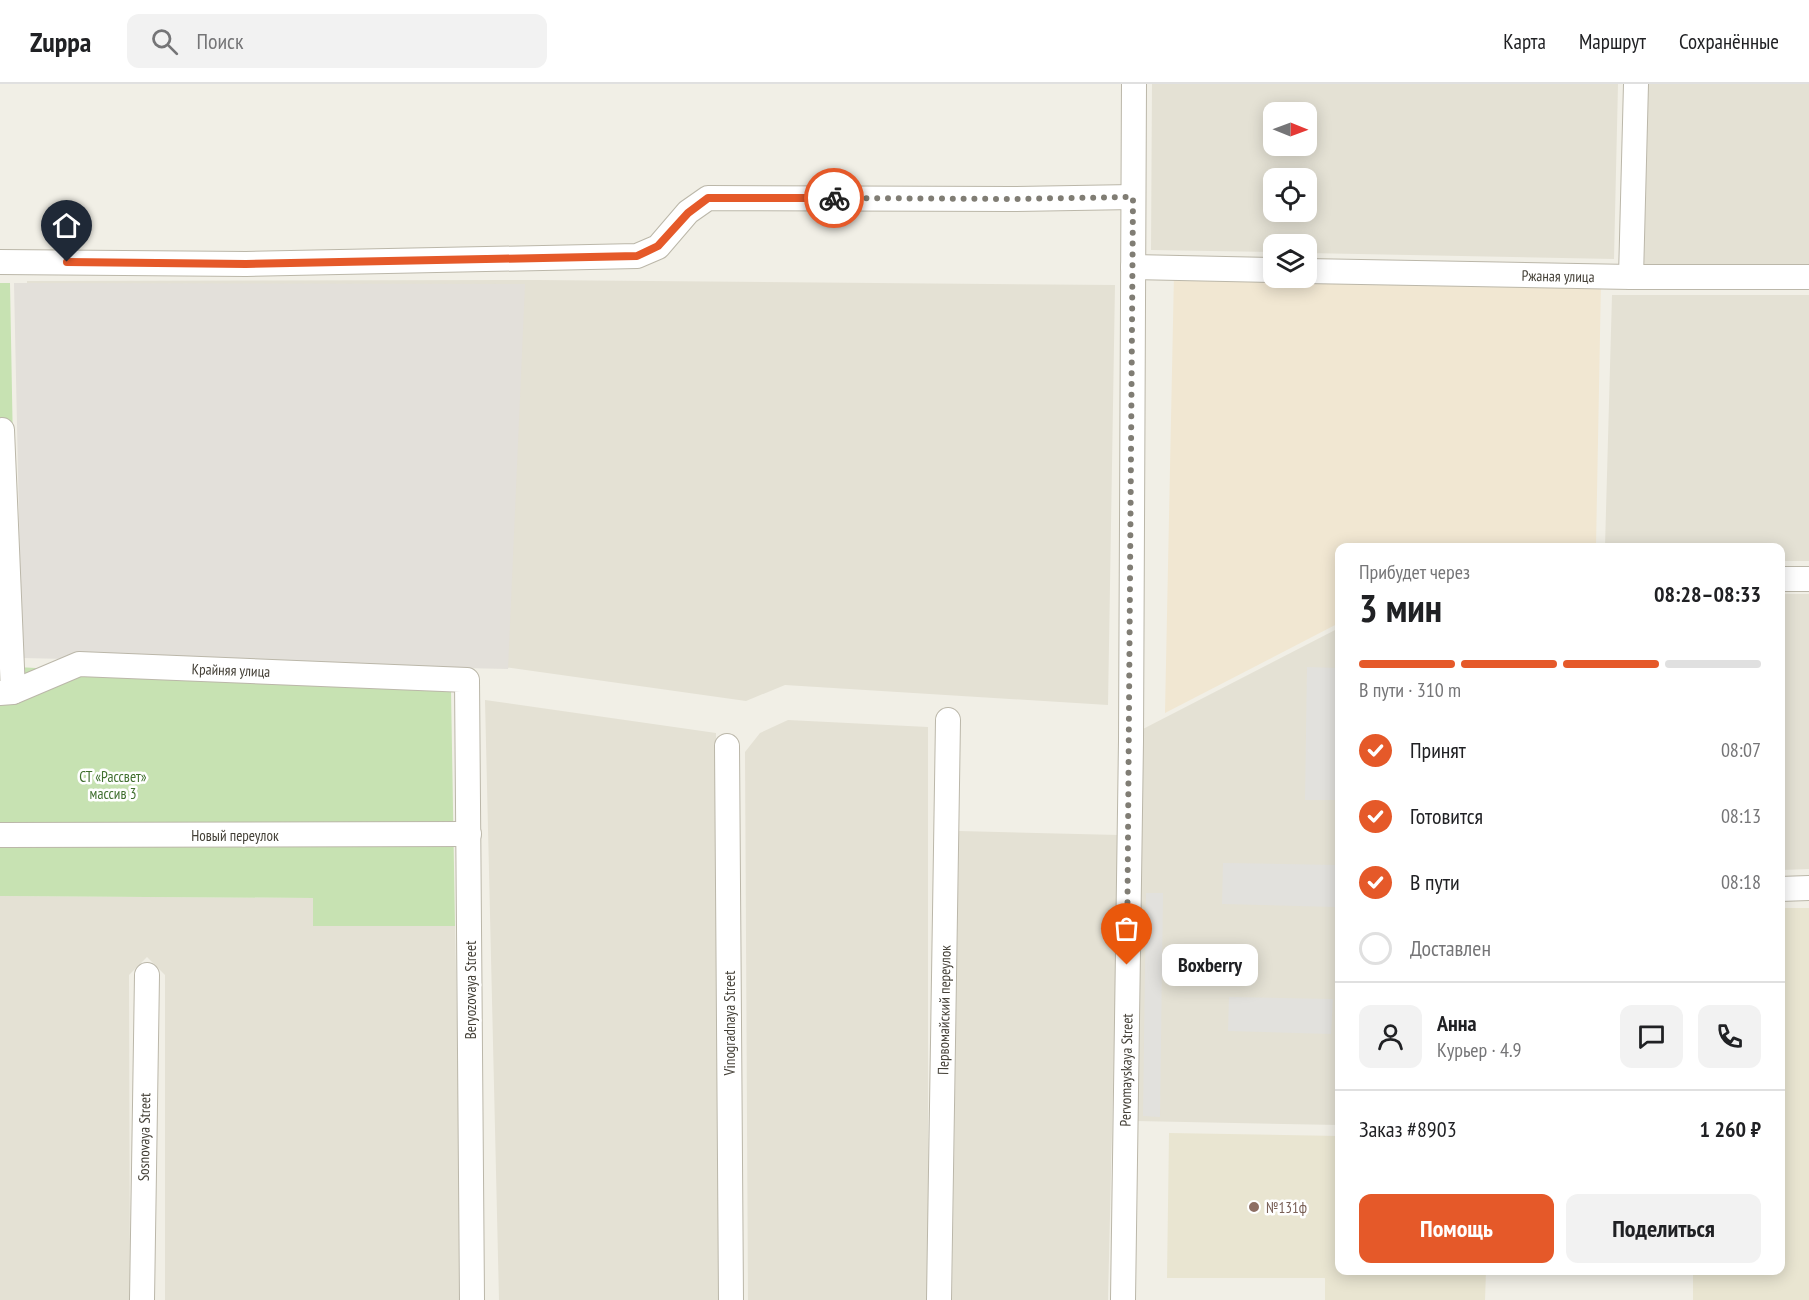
<!DOCTYPE html>
<html lang="ru">
<head>
<meta charset="utf-8">
<style>
	body { margin:0; font-family:"PT Sans Narrow",sans-serif; background:#f2f2f2; color:#202124; height:100vh; display:flex; flex-direction:column; font-size:22px; white-space:nowrap }
	* { box-sizing:border-box; margin:0 }
	p { font-size:20px; color:#757577 }
	.icon { flex:none; width:33px; height:33px; fill:none; stroke:currentColor; stroke-width:2; stroke-linecap:round; stroke-linejoin:round }
	.map { position:relative; flex:1; overflow:hidden }
	.sheet { position:absolute; left:1335px; top:459px; width:450px; height:732px; display:flex; flex-direction:column; background:#fff; border-radius:12px; box-shadow:0 3px 15px #0003 }
	.sheet>* { flex:none }
	.needle { width:39px; rotate:91deg }
	.tools { position:absolute; left:1263px; top:18px; display:grid; gap:12px }
	.tools a { display:grid; place-items:center; width:54px; height:54px; border-radius:12px; background:#fff; box-shadow:0 3px 15px #0003; font-size:30px }
	.pin { position:absolute; display:grid; place-items:center; width:51px; height:51px; color:#fff; margin:-62px -26px; border-radius:50% 50% 50% 0; rotate:-45deg; box-shadow:0 0 6px #0007 }
	.pin .icon { rotate:45deg }
	.courier { position:absolute; display:grid; place-items:center; width:60px; height:60px; margin:-30px; border:4px solid #e55929; border-radius:50%; background:#fff; color:#222; box-shadow:0 2px 8px #0007 }
	.bubble { position:absolute; height:42px; border-radius:12px; background:#fff; box-shadow:0 3px 15px #0003; font-size:20px; font-weight:800; line-height:42px; text-align:center }
	.headline em { font-style:normal; font-weight:800 }
	.headline div { display:flex; flex-direction:column-reverse }
	.headline { display:flex; align-items:center; justify-content:space-between; height:102px; padding:0 24px }
	h1 { font-size:39px; font-weight:800; line-height:45px }
	.bar { display:grid; grid-template-columns:repeat(4,1fr); gap:9px 6px; align-content:center; height:72px; padding:0 24px }
	.bar i { height:8px; border-radius:4px; background:#e0e0e0 }
	.bar .selected { background:#e55929 }
	.bar p { grid-column:span 4 }
	.line { display:flex; align-items:center; gap:15px; padding:0 24px; border-top:2px solid #e0e0e0 }
	.line div { flex:1 }
	.round { display:grid; place-items:center; flex:none; width:63px; height:63px; border-radius:12px; background:#f2f2f2 }
	ol { padding:0 24px; list-style:none }
	li { display:flex; align-items:center; gap:18px; height:66px }
	li p { margin-inline-start:auto }
	li .icon { padding:6px; border-radius:50%; background:#e55929; color:#fff; stroke-width:4 }
	li:last-child { color:#757577 }
	li i { width:33px; height:33px; border:3px solid #e0e0e0; border-radius:50% }
	.action { display:flex; gap:12px; margin-top:auto; padding:12px 24px }
	.action a { flex:1; height:69px; border-radius:12px; background:#e55929; color:#fff; font-size:24px; font-weight:800; line-height:69px; text-align:center }
	.action a+a { background:#f2f2f2; color:#202124 }
	header { display:flex; align-items:center; gap:36px; box-sizing:border-box; height:84px; padding:0 30px; background:#fff; border-bottom:2px solid #e0e0e0 }
	header strong { font-size:28px }
	nav { display:flex; gap:33px; margin-inline-start:auto; font-size:21px }
	.search { width:420px; height:54px; background:#f2f2f2; display:flex; align-items:center; gap:15px; box-sizing:border-box; padding:0 21px; border-radius:12px; color:#757577; font-size:22px }
	.map>svg:first-child { display:block }
	.residential { fill:#e4e1d4; fill-rule:evenodd }
	.commercial { fill:#f1e7d2 }
	.industrial { fill:#e3e0da }
	.education { fill:#e9e5d1 }
	.green { fill:#c7e2b2 }
	.parking { fill:#e2e1dd }
	.lines { fill:none; stroke-linecap:round; stroke-linejoin:round }
	.minor-casing { stroke:#bbb7a9; stroke-width:26 }
	.minor { stroke:#fff; stroke-width:24 }
	.done { stroke:#807d74; stroke-width:6; stroke-dasharray:0 10.8 }
	.route { stroke:#e55929; stroke-width:8 }
	.education-dot { fill:#8d6e63; stroke:#fff; stroke-width:2 }
	.labels { text-anchor:middle; dominant-baseline:central; stroke-width:5; stroke-linejoin:round; paint-order:stroke }
	.street-label { font-size:15px; fill:#433f36; stroke:#fff }
	.park-label { font-size:15px; fill:#406f2f; stroke:#fff }
	.education-label { font-size:15px; fill:#785e54; stroke:#fff; text-anchor:start }
</style>
</head>
<body>
<header>
<strong>Zuppa</strong>
<div class="search"><svg class="icon" aria-label="search" viewBox="0 0 24 24"><circle cx="10" cy="10" r="6"/><path d="M15 15l6 6"/></svg>Поиск</div>
<nav><a>Карта</a><a>Маршрут</a><a>Сохранённые</a></nav>
</header>
<div class="map">
<svg width="1809" height="1216" viewBox="0 0 1809 1216">
	<rect width="100%" height="100%" fill="#f1efe6"/>
	<g class="residential">
		<path d="M1152 0H1618L1614 175 1307 169 1306 160H1274L1273 168 1151 166ZM1274 28H1306V62H1274ZM1274 94H1306V128H1274Z"/>
		<polygon points="1648,0 1809,0 1809,184 1644,184"/>
		<polygon points="538,196 1115,201 1108,621 785,601 746,617 468,578 29,553 27,197"/>
		<polygon points="1612,211 1809,211 1809,477 1781,477 1780,464 1605,463"/>
		<polygon points="1781,510 1809,510 1809,785 1781,786"/>
		<polygon points="1339,544 1339,1041 1136,1037 1143,645"/>
		<polygon points="485,616 716,649 721,1216 499,1216"/>
		<polygon points="788,636 928,643 928,1216 748,1216 745,668 760,649"/>
		<polygon points="959,747 1119,751 1108,1216 952,1216"/>
		<polygon points="0,812 313,814 313,842 455,842 463,1216 165,1216 165,891 147,873 129,891 130,1216 0,1216"/>
	</g>
	<polygon class="commercial" points="1174,189 1274,194 1601,197 1596,463 1340,464 1339,539 1165,629"/>
	<polygon class="industrial" points="14,199 525,200 508,585 22,574"/>
	<g class="education">
		<polygon points="1781,824 1809,824 1809,1216 1693,1216 1693,1187 1780,1186"/>
		<polygon points="1169,1049 1339,1052 1340,1186 1486,1187 1485,1216 1325,1216 1325,1194 1167,1194"/>
	</g>
	<polygon class="green" points="0,199 10,199 17,583 451,606 455,842 313,842 313,814 0,812"/>
	<g class="parking">
		<polygon points="1307,583 1339,584 1339,716 1305,716"/>
		<polygon points="1223,779 1337,781 1336,823 1222,820"/>
		<polygon points="1146,809 1163,809 1160,1033 1143,1032"/>
		<polygon points="1229,913 1333,915 1331,950 1228,947"/>
	</g>
	<g class="lines">
		<g class="minor-casing">
			<g id="minor">
				<polyline points="0,178 246,180 637,172 658,163 688,128 708,114 1012,115 1133,113"/>
				<polyline points="1133,183 1274,186"/>
				<polyline points="1306,187 1631,193 1809,193"/>
				<polyline points="1631,193 1636,0"/>
				<polyline points="2,346 13,608"/>
				<polyline points="1780,495 1809,495"/>
				<polyline points="0,609 13,608 79,580 467,596 472,1216"/>
				<polyline points="727,662 731,1216"/>
				<polyline points="0,751 469,750"/>
				<polyline points="1780,805 1809,804"/>
				<polyline points="142,1216 147,891"/>
				<polyline points="939,1216 948,636"/>
				<polyline points="1123,1216 1131,657 1134,0"/>
			</g>
		</g>
		<use href="#minor" class="minor"/>
	</g>
	<g class="lines">
		<polyline class="done" points="834,114 1012,115 1133,113 1127,881"/>
		<polyline class="route" points="67,178 246,180 637,172 658,162 688,129 708,114 834,114"/>
	</g>
	<circle class="education-dot" cx="1254" cy="1123" r="6"/>
	<g class="labels">
		<g class="street-label">
			<text transform="translate(1558 192) rotate(1)">Ржаная улица</text>
			<text transform="translate(231 586) rotate(2)">Крайняя улица</text>
			<text x="235" y="751">Новый переулок</text>
			<text transform="translate(470 906) rotate(-90)">Beryozovaya Street</text>
			<text transform="translate(944 926) rotate(-89)">Первомайский переулок</text>
			<text transform="translate(729 939) rotate(-90)">Vinogradnaya Street</text>
			<text transform="translate(1126 986) rotate(-89)">Pervomayskaya Street</text>
			<text transform="translate(144 1053) rotate(-89)">Sosnovaya Street</text>
		</g>
		<g class="park-label">
			<text x="113" y="692">СТ «Рассвет»<tspan x="113" dy="17">массив 3</tspan></text>
		</g>
		<g class="education-label">
			<text x="1266" y="1123">№131ф</text>
		</g>
	</g>
</svg>
<div class="tools">
<a><svg class="needle" viewBox="-14 -14 28 28"><path d="M0-13l5 13h-10z" fill="#e53935"/><path d="M0 13l5-13h-10z" fill="#757577"/></svg></a>
<a><svg class="icon" aria-label="locate" viewBox="0 0 24 24"><circle cx="12" cy="12" r="6"/><path d="M12 2v4M12 18v4M2 12h4M18 12h4"/></svg></a>
<a><svg class="icon" aria-label="layers" viewBox="0 0 24 24"><path d="M12 4l9 5-9 5-9-5zM3 14l9 5 9-5"/></svg></a>
</div>
<div class="pin" style="left:1127px;top:881px;background:#ea580c"><svg class="icon" aria-label="bag" viewBox="0 0 24 24"><path d="M5 8h14l-1 12H6zM9 8a3 3 0 0 1 6 0"/></svg></div>
<div class="pin" style="left:67px;top:178px;background:#1f2937"><svg class="icon" aria-label="home" viewBox="0 0 24 24"><path d="M3 11l9-7 9 7M6 9v11h12V9"/></svg></div>
<div class="courier" style="left:834px;top:114px"><svg class="icon" aria-label="bike" viewBox="0 0 24 24"><circle cx="6" cy="16" r="4"/><circle cx="18" cy="16" r="4"/><path d="M6 16l4-8h5l3 8M10 8l3 8H6M13 5h3"/></svg></div>
<div class="bubble" style="left:1162px;top:860px;width:96px">Boxberry</div>
<section class="sheet">
<div class="headline"><div><h1>3 мин</h1><p>Прибудет через</p></div><em>08:28–08:33</em></div>
<div class="bar"><i class="selected"></i><i class="selected"></i><i class="selected"></i><i></i><p>В пути · 310 m</p></div>
<ol>
<li><svg class="icon" aria-label="check" viewBox="0 0 24 24"><path d="M5 12l5 5 9-10"/></svg>Принят<p>08:07</p></li>
<li><svg class="icon" aria-label="check" viewBox="0 0 24 24"><path d="M5 12l5 5 9-10"/></svg>Готовится<p>08:13</p></li>
<li><svg class="icon" aria-label="check" viewBox="0 0 24 24"><path d="M5 12l5 5 9-10"/></svg>В пути<p>08:18</p></li>
<li><i></i>Доставлен</li>
</ol>
<div class="line" style="height:108px"><a class="round"><svg class="icon" aria-label="person" viewBox="0 0 24 24"><circle cx="12" cy="8" r="4"/><path d="M4 21q1-7 8-7t8 7"/></svg></a><div><b>Анна</b><p>Курьер · 4.9</p></div><a class="round"><svg class="icon" aria-label="chat" viewBox="0 0 24 24"><path d="M4 5h16v11H9l-5 4z"/></svg></a><a class="round"><svg class="icon" aria-label="phone" viewBox="0 0 24 24"><path d="M5 4h4l2 5-3 2q2 4 5 5l2-3 5 2v4C11 20 4 13 5 4z"/></svg></a></div>
<div class="line" style="height:78px"><div>Заказ #8903</div><b>1 260 ₽</b></div>
<div class="action"><a>Помощь</a><a>Поделиться</a></div>
</section>
</div>
</body>
</html>
